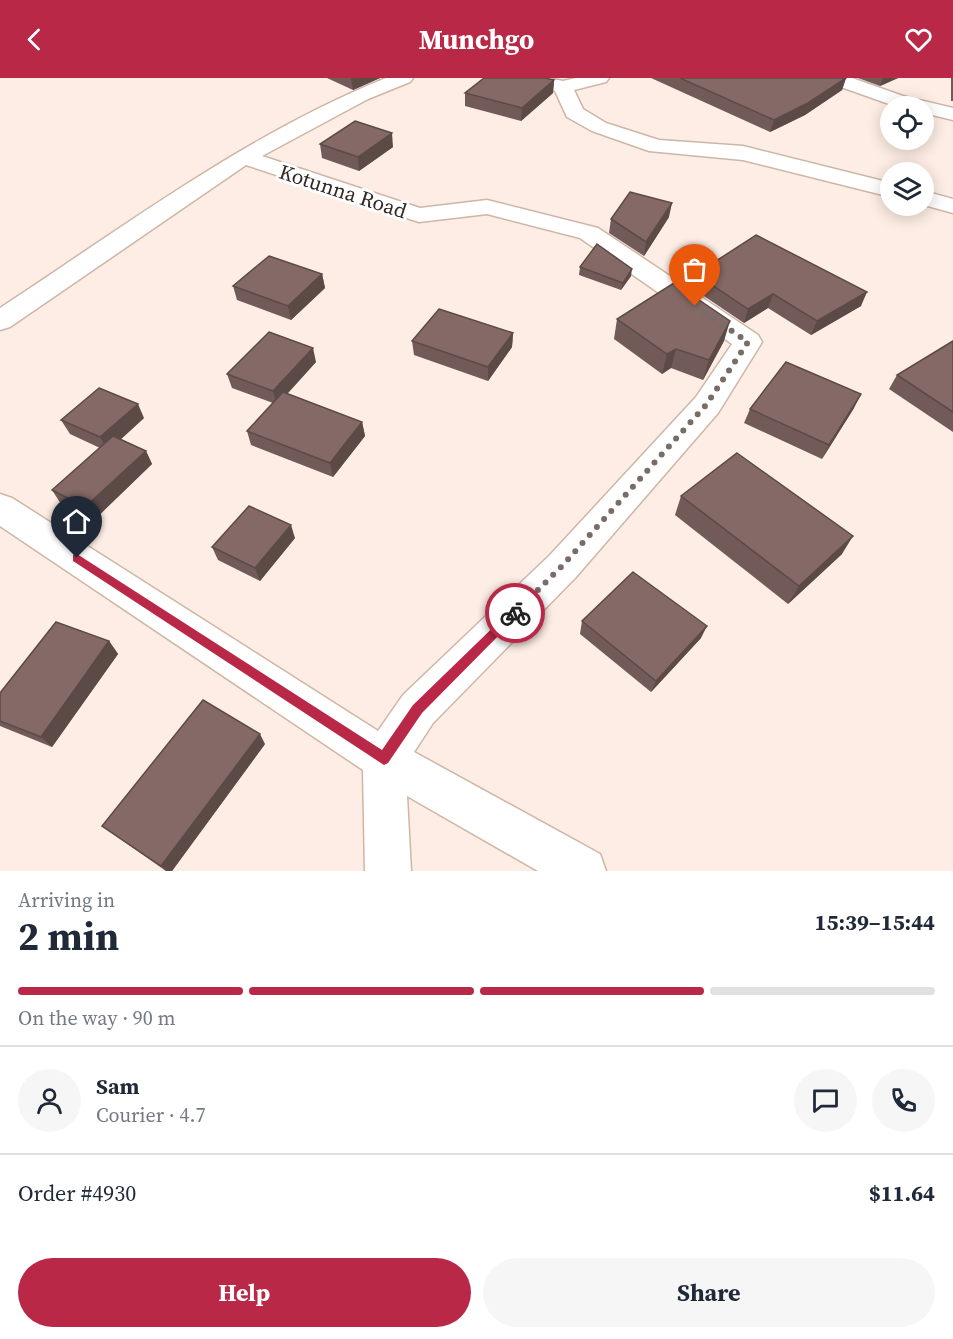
<!DOCTYPE html>
<html lang="en">
<head>
<meta charset="utf-8">
<style>
	body { margin:0; font-family:"Source Serif 4",serif; background:#f6f6f7; color:#1f2937; height:100vh; display:flex; flex-direction:column; font-size:22px; white-space:nowrap }
	* { box-sizing:border-box; margin:0 }
	p { font-size:20px; color:#747a83 }
	.icon { flex:none; width:33px; height:33px; fill:none; stroke:currentColor; stroke-width:2; stroke-linecap:round; stroke-linejoin:round }
	.map { position:relative; height:793px; overflow:hidden }
	.panel { display:flex; flex-direction:column; background:#fff; flex:1 }
	.panel>* { flex:none }
	.tools { position:absolute; left:880px; top:18px; display:grid; gap:12px }
	.tools a { display:grid; place-items:center; width:54px; height:54px; border-radius:50%; background:#fff; box-shadow:0 3px 15px #0003; font-size:30px }
	.pin { position:absolute; display:grid; place-items:center; width:51px; height:51px; color:#fff; margin:-62px -26px; border-radius:50% 50% 50% 0; rotate:-45deg; box-shadow:0 0 6px #0007 }
	.pin .icon { rotate:45deg }
	.courier { position:absolute; display:grid; place-items:center; width:60px; height:60px; margin:-30px; border:4px solid #ba2847; border-radius:50%; background:#fff; color:#222; box-shadow:0 2px 8px #0007 }
	.head em { font-style:normal; font-weight:700 }
	.head div { display:flex; flex-direction:column-reverse }
	.head { display:flex; align-items:center; justify-content:space-between; height:102px; padding:0 18px }
	h1 { font-size:39px; font-weight:700; line-height:45px }
	.bar { display:grid; grid-template-columns:repeat(4,1fr); gap:9px 6px; align-content:center; height:72px; padding:0 18px }
	.bar i { height:8px; border-radius:4px; background:#e0e1e3 }
	.bar .active { background:#ba2847 }
	.bar p { grid-column:span 4 }
	.line { display:flex; align-items:center; gap:15px; padding:0 18px; border-top:2px solid #e0e1e3 }
	.line div { flex:1 }
	.round { display:grid; place-items:center; flex:none; width:63px; height:63px; border-radius:32px; background:#f6f6f7 }
	.action { display:flex; gap:12px; margin-top:auto; padding:12px 18px }
	.action a { flex:1; height:69px; border-radius:36px; background:#ba2847; color:#fff; font-size:24px; font-weight:700; line-height:69px; text-align:center }
	.action a+a { background:#f6f6f7; color:#1f2937 }
	header { display:flex; justify-content:space-between; align-items:center; height:78px; padding:0 18px; background:#ba2847; color:#fff; font-size:27px; font-weight:700 }
	.map>svg:first-child { display:block }
	.lines { fill:none; stroke-linecap:round; stroke-linejoin:round }
	.minor-casing { stroke:#ceb6a7; stroke-width:3 }
	.minor { fill:#fff; fill-rule:evenodd }
	.wall { fill:#725a58 }
	.shaded-wall { fill:#5c4a47 }
	.building { fill:#846966; stroke:#5c4a47; stroke-width:1.5 }
	.route { fill:#ba2847 }
	.done { stroke:#786d66; stroke-width:6; stroke-dasharray:0 10.8 }
	.labels { text-anchor:middle; dominant-baseline:central; stroke-width:6; stroke-linejoin:round; paint-order:stroke }
	.street-label { font-size:21px; fill:#312822; stroke:#fefefe }
</style>
</head>
<body>
<header><svg class="icon" aria-label="back" viewBox="0 0 24 24"><path d="M15 5l-7 7 7 7"/></svg>Munchgo<svg class="icon" aria-label="heart" viewBox="0 0 24 24"><path d="M12 20l-8-8c-3-5 5-10 8-4 3-6 11-1 8 4z"/></svg></header>
<div class="map">
<svg width="953" height="793" viewBox="0 0 953 793">
	<rect width="100%" height="100%" fill="#fdede4"/>
	<g class="lines">
		<g class="minor-casing">
			<g id="minor">
				<path d="M386 0H413L410 4 368 21 262 78 420 130 487 122 598 150 758 257 762 264 718 335 576 499 433 645 414 674 600 776 606 793H538L407 718 411 793H365L363 692 0 448V416L12 420 378 653 403 617 550 477 696 319 732 266 580 160 487 136 419 144 246 87 10 249 0 252V230C125 148 247 56 386 0Z"/>
				<polygon points="512,0 548,0 563,3 576,0 609,0 606,4 574,12 583,31 606,45 659,62 743,68 891,105 891,119 743,82 649,73 592,53 567,39 555,13 515,4"/>
				<polygon points="824,0 852,0 903,18 953,30 953,42 924,35 924,28 889,26 827,4"/>
				<polygon points="924,113 953,121 953,135 924,127"/>
			</g>
		</g>
		<use href="#minor" class="minor"/>
	</g>
	<g class="wall">
		<polygon points="327,0 380,0 353,12"/>
		<polygon points="651,0 846,0 842,12 805,37 770,54"/>
		<polygon points="858,0 898,0 880,8"/>
		<rect x="951" y="0" width="2" height="23"/>
		<polygon points="554,2 553,15 521,43 465,28 465,15"/>
		<polygon points="320,66 393,69 359,93 322,80"/>
		<polygon points="669,139 644,178 609,155 611,141"/>
		<polygon points="580,189 631,198 621,212 579,197"/>
		<polygon points="322,196 325,210 291,242 237,222 233,208"/>
		<polygon points="696,196 861,228 811,257 768,230 744,245 692,210"/>
		<polygon points="617,241 724,263 703,302 671,290 662,296 614,261"/>
		<polygon points="513,255 512,269 488,303 414,277 412,263"/>
		<polygon points="953,263 953,354 889,311 897,297"/>
		<polygon points="316,284 287,316 362,344 365,358 333,399 251,367 247,353 273,325 232,310 227,296"/>
		<polygon points="854,330 822,381 744,345 750,331"/>
		<polygon points="144,340 121,361 146,373 152,386 93,443 61,426 52,412 100,370 70,356 61,342"/>
		<polygon points="681,418 842,476 788,526 675,437"/>
		<polygon points="295,460 260,503 218,482 212,469"/>
		<polygon points="582,543 701,560 651,614 580,556"/>
		<polygon points="109,563 118,576 52,669 0,648 0,615"/>
		<polygon points="265,666 172,793 166,793 113,756 102,748"/>
	</g>
	<g class="shaded-wall">
		<polygon points="353,0 380,0 353,12 351,1"/>
		<polygon points="846,0 842,12 805,37 770,54 774,42"/>
		<polygon points="883,0 898,0 880,8"/>
		<polygon points="554,2 553,15 521,43 522,30"/>
		<polygon points="392,55 393,69 359,93 358,79"/>
		<polygon points="672,125 669,139 644,178 646,164"/>
		<polygon points="632,191 631,198 621,212 623,205"/>
		<polygon points="322,196 325,210 291,242 288,228"/>
		<polygon points="867,214 861,228 811,257 817,243"/>
		<polygon points="773,216 768,230 744,245 748,231"/>
		<polygon points="730,243 724,263 703,302 709,282"/>
		<polygon points="513,255 512,269 488,303 488,289"/>
		<polygon points="313,270 316,284 277,327 273,313"/>
		<polygon points="676,271 671,290 662,296 667,276"/>
		<polygon points="861,316 854,330 822,381 829,367"/>
		<polygon points="138,326 144,340 108,373 100,359"/>
		<polygon points="362,344 365,358 333,399 330,385"/>
		<polygon points="146,373 152,386 93,443 85,429"/>
		<polygon points="291,447 295,460 260,503 255,490"/>
		<polygon points="853,458 842,476 788,526 799,508"/>
		<polygon points="707,548 701,560 651,614 656,603"/>
		<polygon points="109,563 118,576 52,669 41,659"/>
		<polygon points="260,656 265,666 172,793 166,793 161,788"/>
	</g>
	<g class="building">
		<polygon points="484,0 545,0 554,2 522,30 465,15"/>
		<polygon points="680,0 846,0 808,25 774,42"/>
		<polygon points="355,43 392,55 358,79 320,66"/>
		<polygon points="630,114 672,125 646,164 611,141"/>
		<polygon points="756,157 867,214 817,243 773,216 748,231 696,196"/>
		<polygon points="597,166 632,191 623,205 580,189"/>
		<polygon points="269,178 322,196 288,228 233,208"/>
		<polygon points="674,205 730,243 709,282 676,271 667,276 617,241"/>
		<polygon points="439,231 513,255 488,289 412,263"/>
		<polygon points="269,254 313,270 273,313 227,296"/>
		<polygon points="953,263 953,334 897,297"/>
		<polygon points="786,284 861,316 829,367 750,331"/>
		<polygon points="99,310 138,326 100,359 61,342"/>
		<polygon points="283,314 362,344 330,385 247,353"/>
		<polygon points="113,358 146,373 85,429 52,412"/>
		<polygon points="737,375 853,458 799,508 681,418"/>
		<polygon points="249,428 291,447 255,490 212,469"/>
		<polygon points="633,494 707,548 656,603 582,543"/>
		<polygon points="56,544 109,563 41,659 0,643 0,615"/>
		<polygon points="203,622 260,656 161,788 102,748"/>
	</g>
	<polygon class="route" points="77,476 382,672 413,627 512,531 519,531 521,535 422,635 388,685 384,687 73,483 73,477"/>
	<g class="lines">
		<polyline class="done" points="515,535 562,488 706,327 748,264 695,228"/>
	</g>
	<g class="labels">
		<g class="street-label">
			<text transform="translate(343 113) rotate(18)">Kotunna Road</text>
		</g>
	</g>
</svg>
<div class="tools">
<a><svg class="icon" aria-label="locate" viewBox="0 0 24 24"><circle cx="12" cy="12" r="6"/><path d="M12 2v4M12 18v4M2 12h4M18 12h4"/></svg></a>
<a><svg class="icon" aria-label="layers" viewBox="0 0 24 24"><path d="M12 4l9 5-9 5-9-5zM3 14l9 5 9-5"/></svg></a>
</div>
<div class="pin" style="left:695px;top:228px;background:#ea580c"><svg class="icon" aria-label="bag" viewBox="0 0 24 24"><path d="M5 8h14l-1 12H6zM9 8a3 3 0 0 1 6 0"/></svg></div>
<div class="pin" style="left:77px;top:480px;background:#1f2937"><svg class="icon" aria-label="home" viewBox="0 0 24 24"><path d="M3 11l9-7 9 7M6 9v11h12V9"/></svg></div>
<div class="courier" style="left:515px;top:535px"><svg class="icon" aria-label="bike" viewBox="0 0 24 24"><circle cx="6" cy="16" r="4"/><circle cx="18" cy="16" r="4"/><path d="M6 16l4-8h5l3 8M10 8l3 8H6M13 5h3"/></svg></div>
</div>
<section class="panel">
<div class="head"><div><h1>2 min</h1><p>Arriving in</p></div><em>15:39–15:44</em></div>
<div class="bar"><i class="active"></i><i class="active"></i><i class="active"></i><i></i><p>On the way · 90 m</p></div>
<div class="line" style="height:108px"><a class="round"><svg class="icon" aria-label="person" viewBox="0 0 24 24"><circle cx="12" cy="8" r="4"/><path d="M4 21q1-7 8-7t8 7"/></svg></a><div><b>Sam</b><p>Courier · 4.7</p></div><a class="round"><svg class="icon" aria-label="chat" viewBox="0 0 24 24"><path d="M4 5h16v11H9l-5 4z"/></svg></a><a class="round"><svg class="icon" aria-label="phone" viewBox="0 0 24 24"><path d="M5 4h4l2 5-3 2q2 4 5 5l2-3 5 2v4C11 20 4 13 5 4z"/></svg></a></div>
<div class="line" style="height:78px"><div>Order #4930</div><b>$11.64</b></div>
<div class="action"><a>Help</a><a>Share</a></div>
</section>
</body>
</html>
